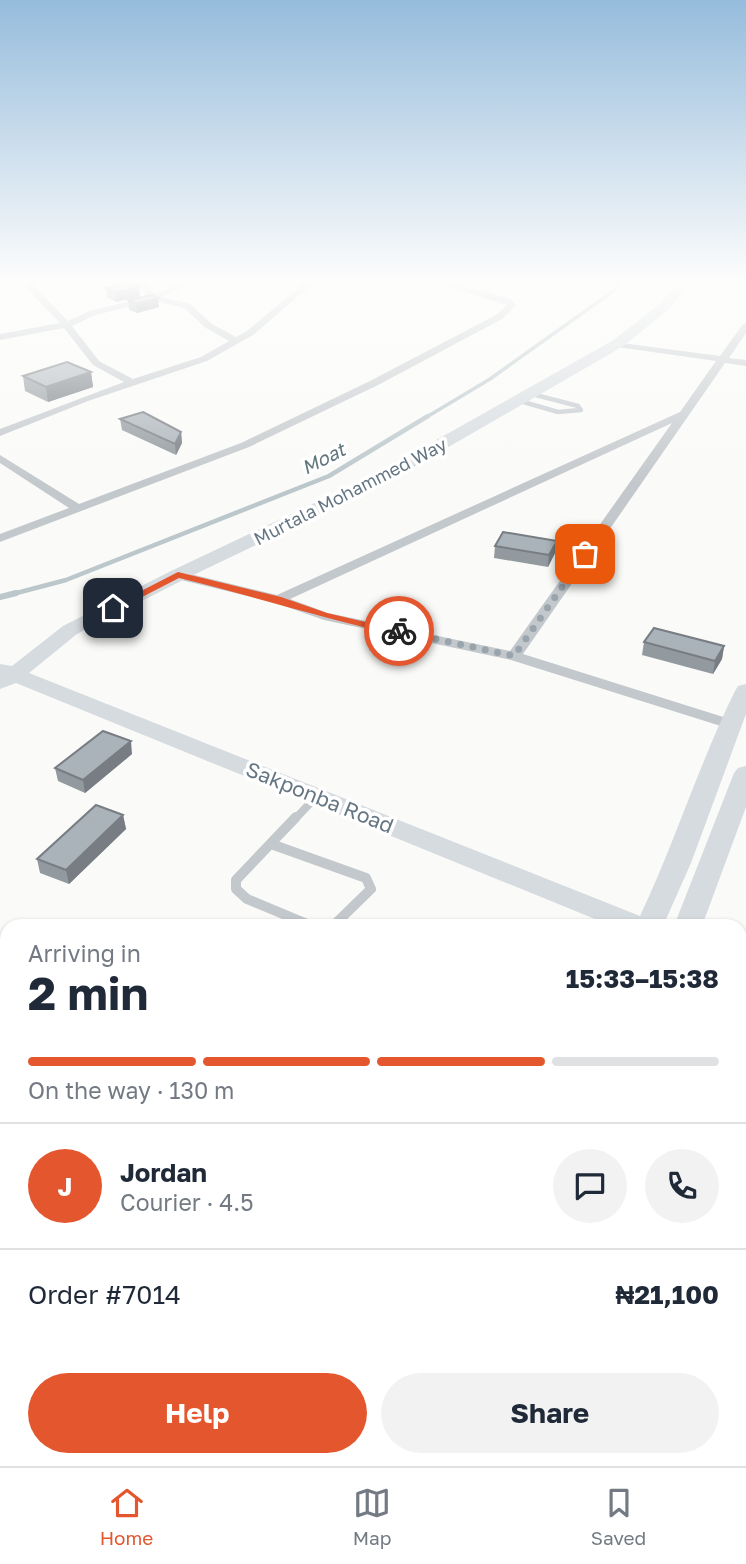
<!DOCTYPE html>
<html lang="en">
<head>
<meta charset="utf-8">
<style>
	body { margin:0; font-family:"Golos Text",sans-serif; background:#f2f2f3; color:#1f2937; height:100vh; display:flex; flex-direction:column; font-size:26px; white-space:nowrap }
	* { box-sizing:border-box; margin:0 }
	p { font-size:23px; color:#747a83 }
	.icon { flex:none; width:38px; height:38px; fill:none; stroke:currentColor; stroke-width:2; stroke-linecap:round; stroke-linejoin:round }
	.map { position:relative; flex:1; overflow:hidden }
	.panel { position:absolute; left:0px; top:919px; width:747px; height:548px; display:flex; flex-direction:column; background:#fff; border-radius:21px 21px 0 0; box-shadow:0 2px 5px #0004 }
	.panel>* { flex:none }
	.pin { position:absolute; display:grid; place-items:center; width:60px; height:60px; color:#fff; margin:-30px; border-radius:14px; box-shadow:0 4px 10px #0006 }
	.courier { position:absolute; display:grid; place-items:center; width:70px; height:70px; margin:-35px; border:5px solid #e4572e; border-radius:50%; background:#fff; color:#222; box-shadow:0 2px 9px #0007 }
	.head em { font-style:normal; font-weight:700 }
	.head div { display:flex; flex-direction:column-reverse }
	.head { display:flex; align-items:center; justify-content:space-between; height:119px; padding:0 28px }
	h1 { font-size:46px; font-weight:700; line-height:52px }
	.bar { display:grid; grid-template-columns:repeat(4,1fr); gap:10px 7px; align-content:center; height:84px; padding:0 28px }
	.bar i { height:9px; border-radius:5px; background:#e0e1e3 }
	.bar .selected { background:#e4572e }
	.bar p { grid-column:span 4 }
	.line { display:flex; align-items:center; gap:18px; padding:0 28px; border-top:2px solid #e0e1e3 }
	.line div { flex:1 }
	.round { display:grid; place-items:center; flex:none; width:74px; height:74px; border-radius:37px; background:#f2f2f3 }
	.action { display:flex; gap:14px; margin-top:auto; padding:14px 28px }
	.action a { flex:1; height:80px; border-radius:42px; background:#e4572e; color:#fff; font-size:28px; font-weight:700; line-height:80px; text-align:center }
	.action a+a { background:#f2f2f3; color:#1f2937 }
	.dock { display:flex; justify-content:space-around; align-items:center; height:98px; border-top:2px solid #e0e1e3; background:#fff; font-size:19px; color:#747a83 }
	.dock a { display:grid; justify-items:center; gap:4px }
	.dock .selected { color:#e4572e }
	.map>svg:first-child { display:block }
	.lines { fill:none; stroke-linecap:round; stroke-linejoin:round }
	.stream-far2 { stroke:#bbc7cb; stroke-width:3.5 }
	.stream-far1 { stroke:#bbc7cb; stroke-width:4.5 }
	.stream { stroke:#bbc7cb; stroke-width:6 }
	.lane-far2 { stroke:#c3c8cc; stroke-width:4.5 }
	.lane-far1 { stroke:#c3c8cc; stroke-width:8 }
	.lane { stroke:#c3c8cc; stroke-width:10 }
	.street { fill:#c3c8cc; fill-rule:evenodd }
	.secondary { fill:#d6dbdf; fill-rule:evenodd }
	.wall { fill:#929a9f }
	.shaded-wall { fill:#777d82 }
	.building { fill:#aab3b9; stroke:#777d82; stroke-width:2 }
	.route { fill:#e4572e }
	.done { stroke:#99a4ac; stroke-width:7; stroke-dasharray:0 12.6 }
	.labels { text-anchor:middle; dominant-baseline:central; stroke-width:7; stroke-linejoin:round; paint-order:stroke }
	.far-street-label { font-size:18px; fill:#657683; stroke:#fff }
	.far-water-label { font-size:19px; font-style:italic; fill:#60757c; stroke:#fff }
	.street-label { font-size:21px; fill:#657683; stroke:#fff }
</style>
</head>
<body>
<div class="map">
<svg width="746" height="1466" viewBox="0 0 746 1466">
	<rect width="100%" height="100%" fill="#fafaf8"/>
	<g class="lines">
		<polyline class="stream-far2" points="425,418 490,379 612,292 624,279"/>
		<polyline class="stream-far1" points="9,595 66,580 329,476 428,416"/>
		<polyline class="stream" points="0,597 16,593"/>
		<polyline class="lane-far2" points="520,401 558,412 581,410 578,406 532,394"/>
		<polyline class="lane-far1" points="295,819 316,797"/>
		<g class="lane">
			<polyline points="296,817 236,880 236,889 247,899 312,926"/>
			<polyline points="271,844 366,878 371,889 333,926"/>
		</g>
		<g class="street">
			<path d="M24 279H32L36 288 68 321 89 311 148 297 132 279H140L155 294 191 279H201L162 297 190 304 212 324 236 337 247 331 309 279H318L253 335 207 361 88 401 0 436V429L124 382 93 365 64 328 0 340V334L60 323 29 291ZM154 301 184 308 206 328 229 341 201 357 133 379 99 361 72 326 95 315Z"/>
			<polygon points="422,279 434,279 511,299 516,305 502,319 378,385 249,447 0,542 0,534 69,508 0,463 0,455 79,504 241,443 370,381 496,315 507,305"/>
			<path d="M746 323V333L729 358 746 360V366L725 363 523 654 736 721 738 724 736 727H724L511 660 324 620 273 602 173 578 171 575 178 571 277 595 680 412 716 361 617 347 612 344 614 342 720 356 743 324ZM672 423 510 651 328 613 290 599Z"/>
		</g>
		<g class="secondary">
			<path d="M681 279H693L668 310 622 347 386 483 185 579 77 634 29 673 640 916C675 842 699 764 735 691L738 686 746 684V714L691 863 663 926H612L16 683 0 689V664L12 666 63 626 171 571 374 475 612 341 660 304Z"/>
			<polygon points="746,766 746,807 702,926 674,926 734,773 738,768"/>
			<polygon points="740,954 746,955 746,977 740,975"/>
			<polygon points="415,1460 455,1460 453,1466 413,1466"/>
			<polygon points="489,1460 529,1460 527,1466 487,1466"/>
		</g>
	</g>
	<g class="wall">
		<polygon points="139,287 140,296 116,302 107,297 106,288"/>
		<polygon points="128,300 159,307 137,313 129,310"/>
		<polygon points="91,372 93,387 48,402 25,391 23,376"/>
		<polygon points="120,419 181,432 182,443 176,455 122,430"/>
		<polygon points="557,541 555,553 548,567 494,558 495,546"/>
		<polygon points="644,642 724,646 722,659 713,674 642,655"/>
		<polygon points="132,754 85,793 58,781 55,768"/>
		<polygon points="123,815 126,829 69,884 40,873 37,859"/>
	</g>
	<g class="shaded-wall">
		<polygon points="139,287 140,296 116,302 115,293"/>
		<polygon points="158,298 159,307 137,313 136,304"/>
		<polygon points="91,372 93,387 48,402 46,387"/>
		<polygon points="181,432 182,443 176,455 175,444"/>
		<polygon points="557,541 555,553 548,567 549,555"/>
		<polygon points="724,646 722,659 713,674 715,661"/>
		<polygon points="131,741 132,754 85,793 83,780"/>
		<polygon points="123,815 126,829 69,884 66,870"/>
	</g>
	<g class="building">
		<polygon points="130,282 139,287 115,293 106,288"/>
		<polygon points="152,295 158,298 136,304 128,300"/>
		<polygon points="67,362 91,372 46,387 23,376"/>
		<polygon points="143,412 181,432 175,444 120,419"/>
		<polygon points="503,532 557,541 549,555 495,546"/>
		<polygon points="654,628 724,646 715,661 644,642"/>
		<polygon points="103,731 131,741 83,780 55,768"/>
		<polygon points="96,805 123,815 66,870 37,859"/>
	</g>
	<linearGradient id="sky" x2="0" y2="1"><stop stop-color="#96bcdc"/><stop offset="0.58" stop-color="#fdfdfc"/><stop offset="1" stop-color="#fdfdfc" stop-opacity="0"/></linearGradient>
	<rect width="746" height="484" fill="url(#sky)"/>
	<path class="route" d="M178 572 281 597 327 613 404 631 399 635C325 619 253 596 179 578L117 610 108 608Z"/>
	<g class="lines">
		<polyline class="done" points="399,631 514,656 585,554"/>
	</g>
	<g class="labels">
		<g class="far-street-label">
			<text transform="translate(350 491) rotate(-27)">Murtala Mohammed Way</text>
		</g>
		<g class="far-water-label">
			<text transform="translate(323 458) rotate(-27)">Moat</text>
		</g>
		<g class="street-label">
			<text transform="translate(320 797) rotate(22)">Sakponba Road</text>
		</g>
	</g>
</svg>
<div class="pin" style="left:585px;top:554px;background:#ea580c"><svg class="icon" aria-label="bag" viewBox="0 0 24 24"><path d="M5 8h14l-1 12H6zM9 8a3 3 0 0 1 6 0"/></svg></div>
<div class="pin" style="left:113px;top:608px;background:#1f2937"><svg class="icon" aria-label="home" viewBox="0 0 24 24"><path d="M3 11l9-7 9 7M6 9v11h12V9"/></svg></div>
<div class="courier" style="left:399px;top:631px"><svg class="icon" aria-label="bike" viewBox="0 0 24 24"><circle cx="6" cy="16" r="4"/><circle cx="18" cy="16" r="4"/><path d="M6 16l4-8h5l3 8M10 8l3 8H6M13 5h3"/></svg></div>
<section class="panel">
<div class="head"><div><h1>2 min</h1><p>Arriving in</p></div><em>15:33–15:38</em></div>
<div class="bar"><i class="selected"></i><i class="selected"></i><i class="selected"></i><i></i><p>On the way · 130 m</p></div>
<div class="line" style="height:126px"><b class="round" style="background:#e4572e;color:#fff">J</b><div><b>Jordan</b><p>Courier · 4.5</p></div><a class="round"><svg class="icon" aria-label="chat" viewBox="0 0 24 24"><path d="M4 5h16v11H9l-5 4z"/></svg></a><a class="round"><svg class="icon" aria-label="phone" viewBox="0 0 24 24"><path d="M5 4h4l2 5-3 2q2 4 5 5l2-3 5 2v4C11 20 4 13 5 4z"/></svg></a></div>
<div class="line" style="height:91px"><div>Order #7014</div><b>₦21,100</b></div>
<div class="action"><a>Help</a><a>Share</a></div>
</section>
</div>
<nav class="dock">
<a class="selected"><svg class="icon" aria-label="home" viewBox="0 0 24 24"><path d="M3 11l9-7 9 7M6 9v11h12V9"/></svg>Home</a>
<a><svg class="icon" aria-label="map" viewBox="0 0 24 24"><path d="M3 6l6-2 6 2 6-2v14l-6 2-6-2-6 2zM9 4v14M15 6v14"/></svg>Map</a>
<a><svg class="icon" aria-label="saved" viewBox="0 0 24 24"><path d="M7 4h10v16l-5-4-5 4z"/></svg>Saved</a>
</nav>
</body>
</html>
